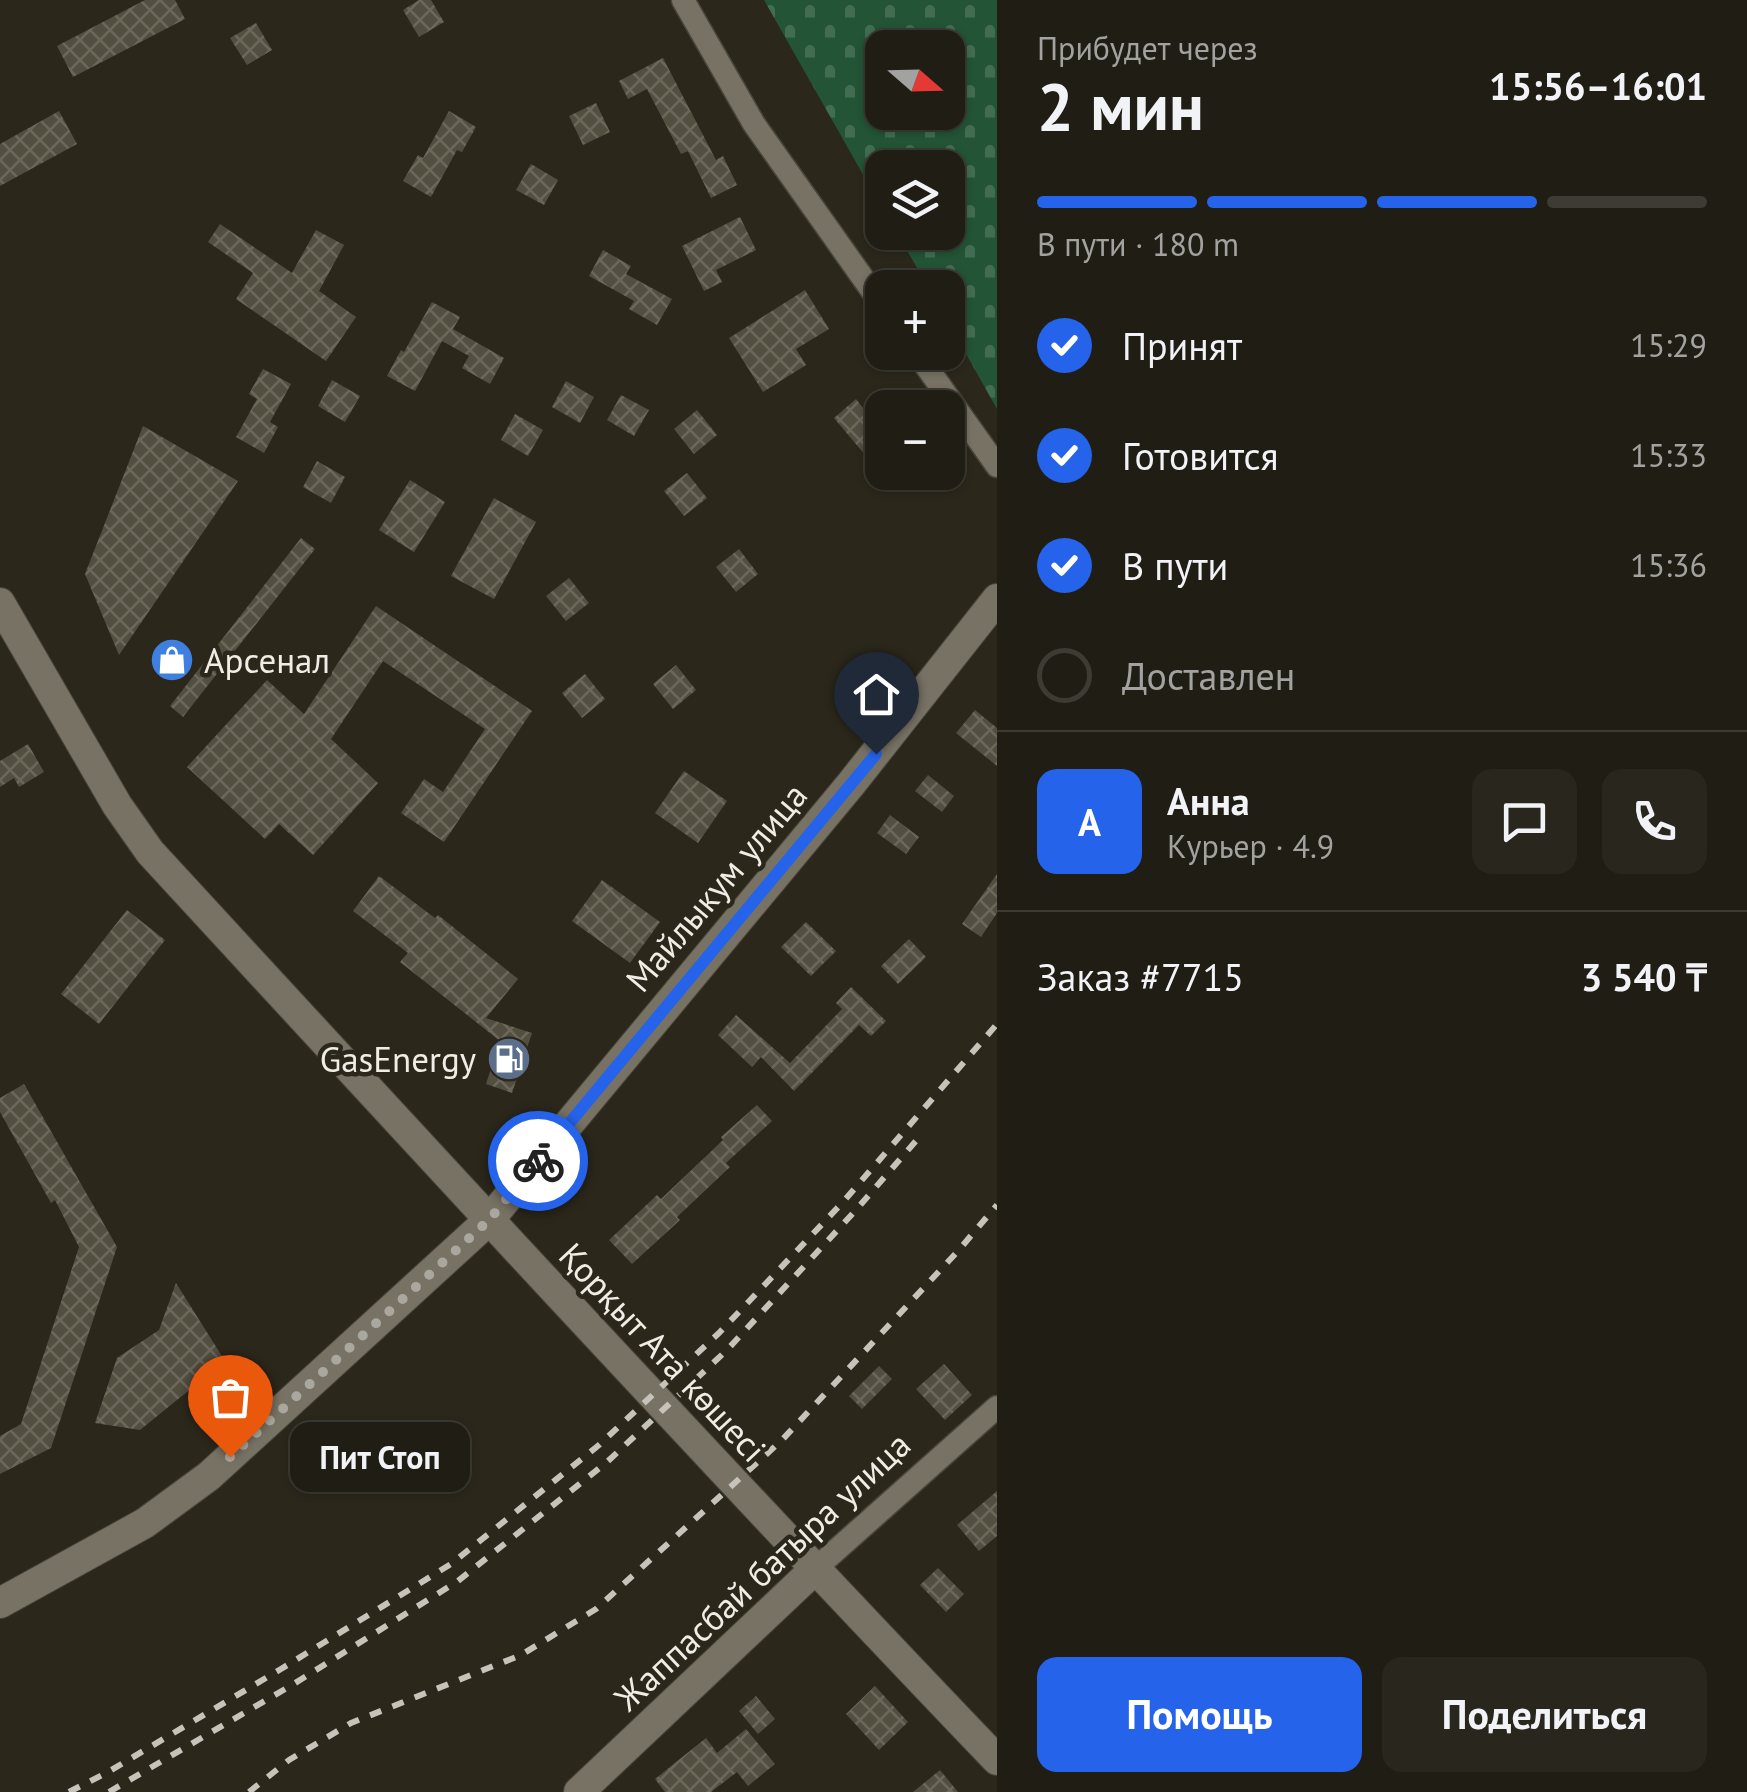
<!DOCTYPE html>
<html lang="ru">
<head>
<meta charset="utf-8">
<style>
	body { margin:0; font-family:"PT Sans",sans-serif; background:#28261d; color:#f1f3f6; height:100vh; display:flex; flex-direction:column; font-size:38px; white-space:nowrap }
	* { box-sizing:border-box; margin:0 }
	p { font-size:32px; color:#a2a2a0 }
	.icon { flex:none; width:55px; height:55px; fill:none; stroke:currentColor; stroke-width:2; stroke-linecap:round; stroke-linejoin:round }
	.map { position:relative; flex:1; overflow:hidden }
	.sheet { display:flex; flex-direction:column; background:#201d14; width:750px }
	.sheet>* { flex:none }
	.needle { width:65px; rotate:110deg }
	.fabs { position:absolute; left:865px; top:30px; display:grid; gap:20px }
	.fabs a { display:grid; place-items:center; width:100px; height:100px; border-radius:20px; background:#201d14; box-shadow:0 2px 8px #0004,0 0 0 2px #3d3b34; font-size:50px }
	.pin { position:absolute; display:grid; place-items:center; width:85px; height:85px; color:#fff; margin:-102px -42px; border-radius:50% 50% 50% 0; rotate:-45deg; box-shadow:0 0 10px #0007 }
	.pin .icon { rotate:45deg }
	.courier { position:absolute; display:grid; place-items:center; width:100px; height:100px; margin:-50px; border:8px solid #2563eb; border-radius:50%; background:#fff; color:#222; box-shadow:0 2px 12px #0007 }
	.bubble { position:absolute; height:70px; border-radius:20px; background:#201d14; box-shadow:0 2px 8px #0004,0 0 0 2px #3d3b34; font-size:32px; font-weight:800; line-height:70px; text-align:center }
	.summary em { font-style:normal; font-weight:800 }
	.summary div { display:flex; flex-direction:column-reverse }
	.summary { display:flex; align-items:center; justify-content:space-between; height:170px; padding:0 40px }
	h1 { font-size:65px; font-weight:800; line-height:75px }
	.bar { display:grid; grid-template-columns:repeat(4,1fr); gap:15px 10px; align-content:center; height:120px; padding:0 40px }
	.bar i { height:12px; border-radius:8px; background:#3d3b34 }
	.bar .active { background:#2563eb }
	.bar p { grid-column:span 4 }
	.line { display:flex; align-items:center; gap:25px; padding:0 40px; border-top:2px solid #3d3b34 }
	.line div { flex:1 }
	.round { display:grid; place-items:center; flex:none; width:105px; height:105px; border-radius:20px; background:#28261d }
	ol { padding:0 40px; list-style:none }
	li { display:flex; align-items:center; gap:30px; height:110px }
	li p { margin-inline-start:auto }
	li .icon { padding:10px; border-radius:50%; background:#2563eb; color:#fff; stroke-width:4 }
	li:last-child { color:#a2a2a0 }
	li i { width:55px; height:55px; border:5px solid #3d3b34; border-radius:50% }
	.cta { display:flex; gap:20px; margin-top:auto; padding:20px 40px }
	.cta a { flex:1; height:115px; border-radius:20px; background:#2563eb; color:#fff; font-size:40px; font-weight:800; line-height:115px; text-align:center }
	.cta a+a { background:#28261d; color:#f1f3f6 }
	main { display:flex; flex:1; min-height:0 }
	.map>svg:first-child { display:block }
	.cemetery { fill:url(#cemetery-stones); fill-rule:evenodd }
	.building { fill:url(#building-cross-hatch) }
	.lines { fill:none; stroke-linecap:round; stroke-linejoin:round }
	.street-casing { stroke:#48453b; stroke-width:25 }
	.secondary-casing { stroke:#48453b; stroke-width:32 }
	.street { stroke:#777264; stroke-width:22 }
	.secondary { stroke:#777264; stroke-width:30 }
	.rail { stroke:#c5c3ba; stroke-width:6; stroke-dasharray:12 12; stroke-linecap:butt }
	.done { stroke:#aaa89e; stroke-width:10; stroke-dasharray:0 18 }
	.route { stroke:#2563eb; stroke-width:12 }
	.labels { text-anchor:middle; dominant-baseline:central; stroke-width:9; stroke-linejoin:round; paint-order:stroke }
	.poi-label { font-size:35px; fill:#efede5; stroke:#2b271b; text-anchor:start }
	.street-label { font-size:35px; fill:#efede5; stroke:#2b271b }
</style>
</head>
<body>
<main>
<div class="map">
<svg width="997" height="1792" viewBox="0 0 997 1792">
	<defs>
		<pattern id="cemetery-stones" width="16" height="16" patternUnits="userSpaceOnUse" patternTransform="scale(2.5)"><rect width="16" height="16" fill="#225435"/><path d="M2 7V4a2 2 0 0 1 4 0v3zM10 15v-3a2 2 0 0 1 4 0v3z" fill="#426d52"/></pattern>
		<pattern id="building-cross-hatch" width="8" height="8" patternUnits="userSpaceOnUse" patternTransform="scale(2.5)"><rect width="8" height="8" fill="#524e40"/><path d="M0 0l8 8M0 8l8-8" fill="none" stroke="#6b685b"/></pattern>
	</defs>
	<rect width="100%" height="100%" fill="#2b271b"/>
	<path class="cemetery" d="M764 0H997V409L948 322V288L928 287 897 233 948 232V168H882V208ZM882 48H948V112H882Z"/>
	<g class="building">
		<polygon points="145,0 175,0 185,19 73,77 57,46"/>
		<polygon points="419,0 431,0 444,22 419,37 403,10"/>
		<polygon points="256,23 272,50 247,65 230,38"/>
		<polygon points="663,58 716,160 723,156 737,185 711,198 688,151 681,154 647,89 628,99 619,81"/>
		<polygon points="596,103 610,132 583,145 569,116"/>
		<polygon points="59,111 77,144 0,186 0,144"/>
		<polygon points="449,111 476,127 462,152 457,150 431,197 403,181 418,155 423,158"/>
		<polygon points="531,164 558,180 544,205 516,190"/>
		<polygon points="740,217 756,250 716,270 722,282 704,291 682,246"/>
		<polygon points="220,224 292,273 316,230 344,245 319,291 356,317 326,361 236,299 253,273 208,242"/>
		<polygon points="603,250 631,266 626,274 672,299 657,325 629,309 634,301 589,276"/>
		<polygon points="805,290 829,329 796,349 806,365 763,392 729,338"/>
		<polygon points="432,302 460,317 453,329 504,358 490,384 462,368 469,356 442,341 415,391 387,376 401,350 404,352"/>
		<polygon points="263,369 291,384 270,422 278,427 264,453 236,437 257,399 249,394"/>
		<polygon points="332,380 360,396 345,422 318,406"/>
		<polygon points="566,381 594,397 580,423 552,407"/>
		<polygon points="621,395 649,410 634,436 607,420"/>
		<polygon points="856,399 882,432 882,475 834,418"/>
		<polygon points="697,410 717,435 694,454 674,429"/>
		<polygon points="515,414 543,430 528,456 501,440"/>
		<polygon points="143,426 238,481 119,655 85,574"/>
		<polygon points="317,461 345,477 331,503 303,487"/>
		<polygon points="687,473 707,498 684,516 664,491"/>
		<polygon points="410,480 445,502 414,552 379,530"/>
		<polygon points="494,498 536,522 494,599 451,576"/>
		<polygon points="301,538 315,549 183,717 170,706"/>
		<polygon points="739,549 758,574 736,592 716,567"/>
		<polygon points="569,578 589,603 566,621 546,596"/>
		<polygon points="376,606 532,711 444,842 401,813 424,779 443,792 485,729 383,661 331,739 378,783 313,855 279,824 265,839 187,767 267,680 304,714"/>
		<polygon points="676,665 696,690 673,709 653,684"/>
		<polygon points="585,674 605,699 582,718 562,693"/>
		<polygon points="975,710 997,728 997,766 956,733"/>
		<polygon points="28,744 44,772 19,787 14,778 0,787 0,761"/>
		<polygon points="684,771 727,801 698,843 655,813"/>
		<polygon points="928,775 954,796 942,812 915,791"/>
		<polygon points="890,815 919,837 906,854 877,833"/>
		<polygon points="997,874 997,913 981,937 962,924"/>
		<polygon points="379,876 435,918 438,915 518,979 486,1018 532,1033 512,1093 486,1084 500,1041 400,962 408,953 353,911"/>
		<polygon points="602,880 660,922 630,963 572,921"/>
		<polygon points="127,910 165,940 99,1024 61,994"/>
		<polygon points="806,922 836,951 811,976 781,947"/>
		<polygon points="909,939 926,957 898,984 881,966"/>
		<polygon points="851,987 886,1021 871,1036 859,1025 794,1091 761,1057 752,1067 718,1035 736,1015 790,1063 842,1009 836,1003"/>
		<polygon points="24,1084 117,1247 51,1448 0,1474 0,1436 21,1424 79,1247 55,1200 51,1203 0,1112 0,1098"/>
		<polygon points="757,1105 772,1121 726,1163 730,1167 677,1217 680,1220 632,1264 609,1240 657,1195 661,1199 723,1140 721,1137"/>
		<polygon points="176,1283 225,1361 140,1430 95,1423 117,1358 159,1330"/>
		<polygon points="944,1364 972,1395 945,1420 916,1389"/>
		<polygon points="879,1366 892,1379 862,1409 849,1396"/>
		<polygon points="997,1491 997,1536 979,1551 957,1525"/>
		<polygon points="938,1568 964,1594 946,1612 920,1585"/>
		<polygon points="875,1686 908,1722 879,1750 846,1714"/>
		<polygon points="756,1696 775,1719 758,1734 739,1711"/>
		<polygon points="746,1729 775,1764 748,1786 737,1772 711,1792 665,1792 655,1779 706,1738 717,1753"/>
		<polygon points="940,1770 958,1792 913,1792"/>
	</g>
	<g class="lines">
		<g class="street-casing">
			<g id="street">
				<polyline points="683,0 754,124 882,305"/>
				<polyline points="916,352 997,466"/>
				<polyline points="815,1569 997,1407"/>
			</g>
		</g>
		<g class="secondary-casing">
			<g id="secondary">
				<path d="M0 603 117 805 150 852C430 1156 711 1461 997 1760"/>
				<polyline points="0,1603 145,1523 209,1476 489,1220 851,784 997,599"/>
				<polyline points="579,1792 815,1569"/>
			</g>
		</g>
		<use href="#street" class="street"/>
		<use href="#secondary" class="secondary"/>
		<g class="rail">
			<polyline points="69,1792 108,1772 281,1669 451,1564 599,1445 719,1333 843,1202 997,1024"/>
			<polyline points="109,1792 292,1685 458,1581 607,1462 727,1350 855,1211 922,1134"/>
			<polyline points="249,1792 289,1760 351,1723 521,1655 596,1609 782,1440 958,1251 997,1205"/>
		</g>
	</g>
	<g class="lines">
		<polyline class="done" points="230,1457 489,1220 538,1161"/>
		<polyline class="route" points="538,1161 876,754"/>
	</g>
	<defs>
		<g id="shop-disc" transform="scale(2.25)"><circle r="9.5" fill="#3f7fe0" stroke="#2b271b"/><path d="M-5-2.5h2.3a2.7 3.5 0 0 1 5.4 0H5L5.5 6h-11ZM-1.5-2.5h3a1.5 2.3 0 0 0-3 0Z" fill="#fff"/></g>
		<g id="fuel-disc" transform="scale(2.25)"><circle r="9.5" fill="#5c6f8a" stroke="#2b271b"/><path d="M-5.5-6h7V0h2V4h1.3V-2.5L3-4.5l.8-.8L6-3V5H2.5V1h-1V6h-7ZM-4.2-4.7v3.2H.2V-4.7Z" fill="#fff"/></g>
	</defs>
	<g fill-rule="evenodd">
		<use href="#shop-disc" x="172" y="660"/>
		<use href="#fuel-disc" x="509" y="1059"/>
	</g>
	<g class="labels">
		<g class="poi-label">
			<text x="204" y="660">Арсенал</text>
			<text x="476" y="1059" text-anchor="end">GasEnergy</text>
		</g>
		<g class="street-label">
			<text transform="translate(716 887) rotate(-50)">Майлыкум улица</text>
			<text transform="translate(663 1352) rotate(47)">Қорқыт Ата көшесі</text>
			<text transform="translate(762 1571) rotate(-43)">Жаппасбай батыра улица</text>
		</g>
	</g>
</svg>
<div class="fabs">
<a><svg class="needle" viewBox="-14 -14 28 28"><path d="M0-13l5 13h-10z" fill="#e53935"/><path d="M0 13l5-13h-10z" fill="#a2a2a0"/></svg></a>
<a><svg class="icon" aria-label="layers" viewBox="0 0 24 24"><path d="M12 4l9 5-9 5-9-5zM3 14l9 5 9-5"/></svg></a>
<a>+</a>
<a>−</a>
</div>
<div class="pin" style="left:230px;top:1457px;background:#ea580c"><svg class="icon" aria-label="bag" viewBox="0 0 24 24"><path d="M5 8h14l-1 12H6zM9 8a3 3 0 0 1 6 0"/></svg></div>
<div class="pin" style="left:876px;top:754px;background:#1f2937"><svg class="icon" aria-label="home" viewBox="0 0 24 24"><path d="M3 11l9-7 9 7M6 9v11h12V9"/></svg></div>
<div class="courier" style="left:538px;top:1161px"><svg class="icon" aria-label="bike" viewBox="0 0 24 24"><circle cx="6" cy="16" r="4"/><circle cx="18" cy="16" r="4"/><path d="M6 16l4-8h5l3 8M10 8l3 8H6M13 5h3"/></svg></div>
<div class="bubble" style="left:290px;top:1422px;width:180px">Пит Стоп</div>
</div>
<section class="sheet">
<div class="summary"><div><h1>2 мин</h1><p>Прибудет через</p></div><em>15:56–16:01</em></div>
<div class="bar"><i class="active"></i><i class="active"></i><i class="active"></i><i></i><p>В пути · 180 m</p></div>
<ol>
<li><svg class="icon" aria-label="check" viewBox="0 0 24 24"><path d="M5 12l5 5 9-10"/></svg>Принят<p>15:29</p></li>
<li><svg class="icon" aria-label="check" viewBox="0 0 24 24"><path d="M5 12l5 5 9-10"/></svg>Готовится<p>15:33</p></li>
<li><svg class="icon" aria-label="check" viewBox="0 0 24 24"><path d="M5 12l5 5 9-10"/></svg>В пути<p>15:36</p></li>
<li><i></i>Доставлен</li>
</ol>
<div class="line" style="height:180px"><b class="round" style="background:#2563eb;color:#fff">А</b><div><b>Анна</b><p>Курьер · 4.9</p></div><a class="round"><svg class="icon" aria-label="chat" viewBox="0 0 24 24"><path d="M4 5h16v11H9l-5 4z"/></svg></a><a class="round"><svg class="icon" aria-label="phone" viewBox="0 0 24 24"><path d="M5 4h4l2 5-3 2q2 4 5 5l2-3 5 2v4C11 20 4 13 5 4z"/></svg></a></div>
<div class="line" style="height:130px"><div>Заказ #7715</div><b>3 540 ₸</b></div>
<div class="cta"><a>Помощь</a><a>Поделиться</a></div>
</section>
</main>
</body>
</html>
